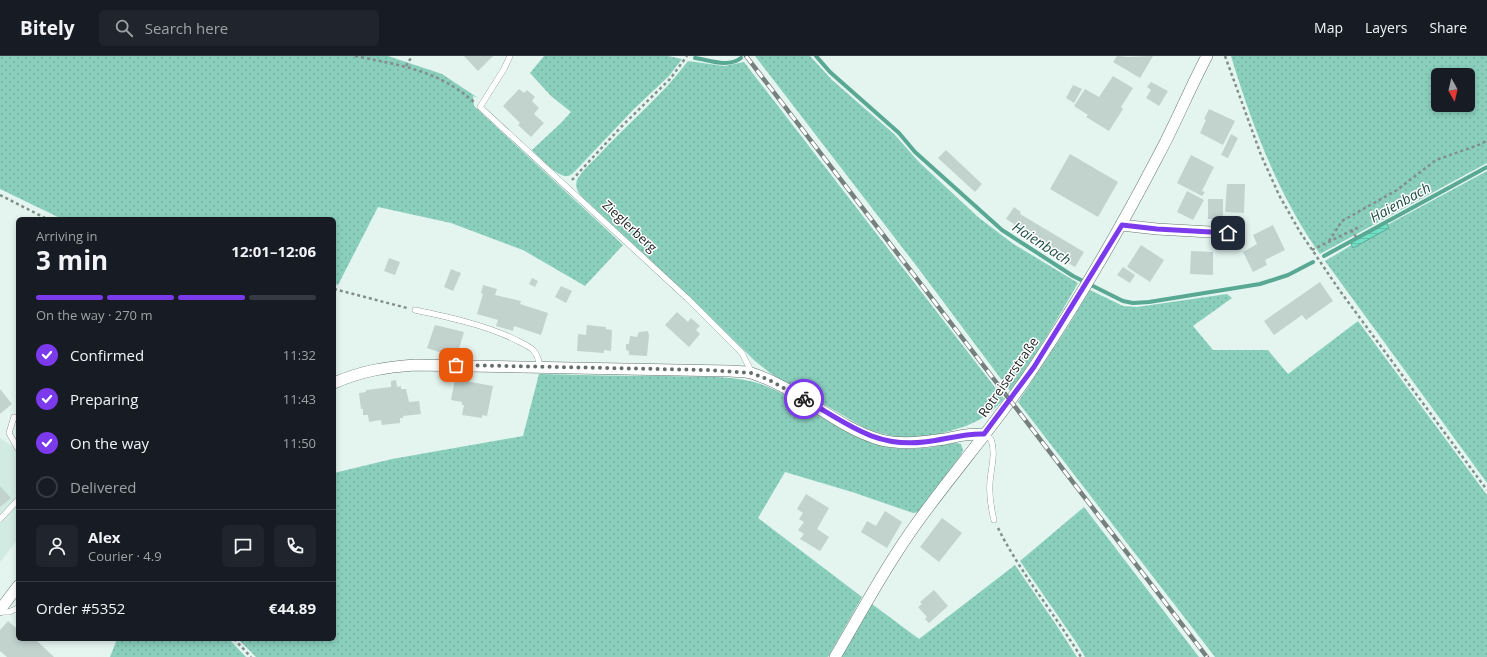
<!DOCTYPE html>
<html lang="en">
<head>
<meta charset="utf-8">
<style>
	body { margin:0; font-family:"Open Sans",sans-serif; background:#20242c; color:#f1f3f6; height:100vh; display:flex; flex-direction:column; font-size:15px; white-space:nowrap }
	* { box-sizing:border-box; margin:0 }
	p { font-size:13px; color:#9ea1a6 }
	.icon { flex:none; width:22px; height:22px; fill:none; stroke:currentColor; stroke-width:2; stroke-linecap:round; stroke-linejoin:round }
	.map { position:relative; flex:1; overflow:hidden }
	.sheet { position:absolute; left:16px; top:161px; width:320px; height:424px; display:flex; flex-direction:column; background:#171b24; border-radius:6px; box-shadow:0 2px 6px #0003 }
	.sheet>* { flex:none }
	.needle { width:26px; rotate:172deg }
	.tools { position:absolute; left:1431px; top:12px; display:grid; gap:8px }
	.tools a { display:grid; place-items:center; width:44px; height:44px; border-radius:6px; background:#171b24; box-shadow:0 2px 6px #0003; font-size:20px }
	.pin { position:absolute; display:grid; place-items:center; width:34px; height:34px; color:#fff; margin:-17px; border-radius:8px; box-shadow:0 2px 6px #0006 }
	.courier { position:absolute; display:grid; place-items:center; width:40px; height:40px; margin:-20px; border:3px solid #7c3aed; border-radius:50%; background:#fff; color:#222; box-shadow:0 1px 5px #0007 }
	.summary em { font-style:normal; font-weight:700 }
	.summary div { display:flex; flex-direction:column-reverse }
	.summary { display:flex; align-items:center; justify-content:space-between; height:68px; padding:0 20px }
	h1 { font-size:26px; font-weight:700; line-height:30px }
	.bar { display:grid; grid-template-columns:repeat(4,1fr); gap:6px 4px; align-content:center; height:48px; padding:0 20px }
	.bar i { height:5px; border-radius:3px; background:#363941 }
	.bar .selected { background:#7c3aed }
	.bar p { grid-column:span 4 }
	.line { display:flex; align-items:center; gap:10px; padding:0 20px; border-top:1px solid #363941 }
	.line div { flex:1 }
	.round { display:grid; place-items:center; flex:none; width:42px; height:42px; border-radius:6px; background:#20242c }
	ol { padding:0 20px; list-style:none }
	li { display:flex; align-items:center; gap:12px; height:44px }
	li p { margin-inline-start:auto }
	li .icon { padding:4px; border-radius:50%; background:#7c3aed; color:#fff; stroke-width:4 }
	li:last-child { color:#9ea1a6 }
	li i { width:22px; height:22px; border:2px solid #363941; border-radius:50% }
	header { display:flex; align-items:center; gap:24px; box-sizing:border-box; height:56px; padding:0 20px; background:#171b24; border-bottom:1px solid #363941 }
	header strong { font-size:19px }
	nav { display:flex; gap:22px; margin-inline-start:auto; font-size:14px }
	.search { width:280px; height:36px; background:#20242c; display:flex; align-items:center; gap:10px; box-sizing:border-box; padding:0 14px; border-radius:6px; color:#9ea1a6; font-size:15px }
	.map>svg:first-child { display:block }
	.built { fill:#d1ebe3 }
	.grass { fill:url(#grass-dots); fill-rule:evenodd }
	.water { fill:url(#water-rules); stroke:#58a894 }
	.lines { fill:none; stroke-linecap:round; stroke-linejoin:round }
	.stream { stroke:#58a894; stroke-width:4 }
	.building { fill:#c2d3ce }
	.lane-casing { stroke:#667570; stroke-width:6 }
	.street-casing { stroke:#667570; stroke-width:12 }
	.path { stroke:#838e8b; stroke-width:2.5; stroke-dasharray:3 3; stroke-linecap:butt }
	.lane { stroke:#fff; stroke-width:5.5 }
	.street { stroke:#fff; stroke-width:11 }
	.rail-casing { stroke:#76807e; stroke-width:4.5 }
	.rail { stroke:#fff; stroke-width:3; stroke-dasharray:9; stroke-linecap:butt }
	.done { stroke:#656e6c; stroke-width:4; stroke-dasharray:0 7.2 }
	.route { stroke:#7c3aed; stroke-width:5 }
	.labels { text-anchor:middle; dominant-baseline:central; stroke-width:3; stroke-linejoin:round; paint-order:stroke }
	.street-label { font-size:13px; fill:#202625; stroke:#fff }
	.water-label { font-size:14px; font-style:italic; fill:#1d4e42; stroke:#fff }
</style>
</head>
<body>
<header>
<strong>Bitely</strong>
<div class="search"><svg class="icon" aria-label="search" viewBox="0 0 24 24"><circle cx="10" cy="10" r="6"/><path d="M15 15l6 6"/></svg>Search here</div>
<nav><a>Map</a><a>Layers</a><a>Share</a></nav>
</header>
<div class="map">
<svg width="1487" height="601" viewBox="0 0 1487 601">
	<defs>
		<pattern id="grass-dots" width="8" height="8" patternUnits="userSpaceOnUse"><rect width="8" height="8" fill="#8acfbc"/><path d="M2 2h.1M6 6h.1" fill="none" stroke="#77b2a1" stroke-width="1.8" stroke-linecap="round"/></pattern>
		<pattern id="water-rules" width="6" height="5" patternUnits="userSpaceOnUse"><rect width="6" height="5" fill="#70e0c4"/><path d="M0 2.5h6" fill="none" stroke="#61c0a8"/></pattern>
	</defs>
	<rect width="100%" height="100%" fill="#e4f5f0"/>
	<polygon class="built" points="0,382 18,394 18,483 0,506"/>
	<g class="grass">
		<polygon points="0,0 388,0 442,18 478,42 473,40 474,50 623,189 585,230 523,194 451,167 378,151 338,229 334,228 334,163 62,163 0,133"/>
		<path d="M544 0H668L682 3 669 20 634 53 578 112C575 115 572 119 568 120 558 122 539 101 532 94L561 67 571 56 551 40 530 17Z"/>
		<path d="M755 0H810L832 24 894 78 919 106 978 161 1012 187 1078 227C1057 264 1035 301 1010 335L918 212Z"/>
		<path d="M1231 0H1487V107L1320 198C1278 139 1252 69 1231 0ZM1438 19H1468V49H1438Z"/>
		<path d="M688 5 724 10 744 6 1004 343 990 357 979 364 966 370 940 378 914 382H901L875 376 863 371 770 317 755 305 691 242 580 139C577 134 575 130 577 124 581 116 591 107 597 101 627 68 662 40 688 5Z"/>
		<polygon points="1487,115 1487,427 1325,205 1352,189 1353,192 1389,171 1387,169"/>
		<polygon points="1090,234 1123,250 1137,251 1227,238 1232,242 1193,270 1213,294 1268,294 1288,318 1358,265 1487,439 1487,601 1215,601 1018,346 1067,272"/>
		<path d="M539 318C582 319 624 320 667 320 695 321 727 319 754 326 802 340 838 382 888 391 902 394 919 393 933 391 941 389 949 387 957 387L961 388 963 394 961 399 919 456 913 457 852 436 785 416 758 462 862 541 828 601H256L238 583H334V417L392 403 523 380Z"/>
		<polygon points="1084,451 1199,601 1085,601 1076,586 1020,505"/>
		<polygon points="1015,509 1057,570 1077,601 841,601 872,548 919,583"/>
		<polygon points="117,583 229,583 246,601 110,601"/>
	</g>
	<polygon class="water" points="1386,166 1389,172 1353,192 1350,186"/>
	<g class="lines">
		<g class="stream">
			<polyline points="816,0 830,16 899,77 915,96 1002,174 1073,220 1123,245 1133,247 1149,246 1260,228 1288,219 1313,206"/>
			<path d="M695 2C709 4 728 12 741 2"/>
			<polyline points="1324,200 1487,111"/>
		</g>
	</g>
	<g class="building">
		<polygon points="464,0 493,0 478,15"/>
		<polygon points="1117,0 1128,1 1153,0 1140,22 1113,6"/>
		<polygon points="1113,20 1133,32 1121,51 1123,53 1109,75 1086,61 1088,59 1074,50 1085,33 1099,41"/>
		<polygon points="1151,26 1168,35 1159,50 1146,42 1151,34 1147,31"/>
		<polygon points="1073,29 1082,33 1074,47 1066,42"/>
		<polygon points="519,33 524,37 527,34 535,41 532,45 539,52 534,58 544,67 531,81 518,69 520,67 503,50"/>
		<polygon points="1209,53 1235,65 1223,89 1200,77 1206,64 1204,63"/>
		<polygon points="1231,78 1238,82 1228,102 1221,99"/>
		<polygon points="946,94 982,128 975,136 938,102"/>
		<polygon points="1070,98 1118,126 1098,161 1050,133"/>
		<polygon points="1191,99 1214,111 1202,135 1205,136 1202,140 1177,127"/>
		<polygon points="1227,128 1245,128 1244,157 1225,156"/>
		<polygon points="1187,135 1204,144 1193,164 1177,156"/>
		<rect x="1208" y="143" width="15" height="20"/>
		<polygon points="1014,151 1021,156 1020,158 1084,196 1075,211 1032,186 1034,182 1013,169 1014,168 1006,163"/>
		<polygon points="1273,169 1285,194 1265,204 1267,209 1253,216 1243,196 1257,188 1253,179"/>
		<polygon points="1141,189 1164,204 1150,226 1127,211"/>
		<polygon points="1191,195 1213,196 1213,219 1190,218"/>
		<polygon points="389,202 400,206 395,219 384,215"/>
		<polygon points="1123,211 1135,219 1130,227 1117,219"/>
		<polygon points="451,213 461,217 453,235 444,231"/>
		<polygon points="532,222 538,225 535,231 529,228"/>
		<polygon points="1320,226 1333,245 1306,264 1302,259 1274,279 1264,265"/>
		<polygon points="483,229 497,233 495,239 521,245 520,248 548,257 541,279 514,270 513,275 496,270 498,264 477,258 483,238 481,237"/>
		<polygon points="561,230 572,235 566,247 555,241"/>
		<polygon points="677,256 688,266 691,262 700,270 696,274 700,278 689,291 665,269"/>
		<polygon points="435,269 464,276 458,296 447,292 445,298 427,292"/>
		<polygon points="587,269 606,271 606,273 612,274 611,295 604,294 604,297 577,295 578,278 586,279"/>
		<polygon points="648,275 649,280 647,300 629,299 629,295 626,294 626,288 629,288 630,280 637,281 639,276"/>
		<polygon points="455,323 493,330 487,360 482,359 482,362 462,359 464,349 462,349 462,346 451,344"/>
		<polygon points="396,324 397,331 401,330 401,333 406,333 409,346 419,345 421,358 403,360 403,362 400,362 400,367 382,369 381,364 369,366 368,359 363,359 363,353 361,353 359,337 366,336 366,334 391,331 391,325"/>
		<polygon points="0,333 12,348 0,358"/>
		<polygon points="0,430 11,442 0,451"/>
		<polygon points="806,438 829,452 817,473 829,481 820,495 800,483 804,478 798,474 804,466 799,463 803,457 797,453"/>
		<polygon points="885,455 902,466 887,492 861,476 867,465 876,470"/>
		<polygon points="942,462 962,477 939,506 920,491"/>
		<polygon points="934,534 948,550 929,567 925,563 927,561 918,551 922,548 920,546"/>
		<polygon points="8,565 18,574 18,583 35,583 54,601 7,601 0,595 0,574"/>
	</g>
	<g class="lines">
		<g class="lane-casing">
			<g id="lane">
				<polyline points="510,0 504,13 480,51 687,242 742,297 752,317"/>
				<path d="M415 254C448 261 481 268 512 282 519 286 528 289 533 294 538 299 539 305 540 311"/>
				<polyline points="14,361 9,377 18,393"/>
				<path d="M984 379 991 383C996 397 991 412 990 426 989 439 991 452 994 464"/>
				<polyline points="0,463 18,444"/>
				<polyline points="0,556 9,556 18,552"/>
			</g>
		</g>
		<g class="street-casing">
			<g id="street">
				<polyline points="1121,169 1157,173 1228,177"/>
				<path d="M334 327C361 315 386 311 415 309L730 315C737 316 747 315 754 318 800 333 835 371 881 384 902 389 924 386 945 383 958 380 971 377 984 379"/>
				<polyline points="0,554 18,530"/>
				<path d="M835 601C862 555 887 508 919 464 956 413 999 364 1034 311 1079 244 1120 173 1157 102 1175 69 1189 34 1207 0"/>
			</g>
		</g>
		<g class="path">
			<path d="M355 0C399 9 438 14 474 46"/>
			<polyline points="1225,0 1261,99 1279,139 1300,176 1340,235 1487,434"/>
			<polyline points="406,10 412,0"/>
			<polyline points="572,124 621,71 670,23 687,0"/>
			<polyline points="0,139 47,163"/>
			<polyline points="1351,174 1357,182"/>
			<polyline points="1329,185 1342,165 1397,134 1436,104 1481,88 1487,84"/>
			<polyline points="1312,194 1361,170"/>
			<polyline points="334,233 407,252"/>
			<path d="M998 472C1021 518 1054 557 1081 601"/>
			<polyline points="234,583 251,601"/>
		</g>
		<use href="#lane" class="lane"/>
		<use href="#street" class="street"/>
		<g class="rail-casing">
			<polyline id="rail" points="746,0 1207,601"/>
		</g>
		<use href="#rail" class="rail"/>
	</g>
	<g class="lines">
		<polyline class="done" points="456,309 707,314 752,317 769,324 804,343"/>
		<path class="route" d="M804 343C845 366 874 392 924 386 944 384 964 377 984 378L1034 311 1122 169 1157 173 1228 177"/>
	</g>
	<g class="labels">
		<g class="street-label">
			<text transform="translate(630 170) rotate(43)">Zieglerberg</text>
			<text transform="translate(1008 321) rotate(-55)">Rotreiserstraße</text>
		</g>
		<g class="water-label">
			<text transform="translate(1400 146) rotate(-29)">Haienbach</text>
			<text transform="translate(1042 187) rotate(33)">Haienbach</text>
		</g>
	</g>
</svg>
<div class="tools">
<a><svg class="needle" viewBox="-14 -14 28 28"><path d="M0-13l5 13h-10z" fill="#e53935"/><path d="M0 13l5-13h-10z" fill="#9ea1a6"/></svg></a>
</div>
<div class="pin" style="left:456px;top:309px;background:#ea580c"><svg class="icon" aria-label="bag" viewBox="0 0 24 24"><path d="M5 8h14l-1 12H6zM9 8a3 3 0 0 1 6 0"/></svg></div>
<div class="pin" style="left:1228px;top:177px;background:#1f2937"><svg class="icon" aria-label="home" viewBox="0 0 24 24"><path d="M3 11l9-7 9 7M6 9v11h12V9"/></svg></div>
<div class="courier" style="left:804px;top:343px"><svg class="icon" aria-label="bike" viewBox="0 0 24 24"><circle cx="6" cy="16" r="4"/><circle cx="18" cy="16" r="4"/><path d="M6 16l4-8h5l3 8M10 8l3 8H6M13 5h3"/></svg></div>
<section class="sheet">
<div class="summary"><div><h1>3 min</h1><p>Arriving in</p></div><em>12:01–12:06</em></div>
<div class="bar"><i class="selected"></i><i class="selected"></i><i class="selected"></i><i></i><p>On the way · 270 m</p></div>
<ol>
<li><svg class="icon" aria-label="check" viewBox="0 0 24 24"><path d="M5 12l5 5 9-10"/></svg>Confirmed<p>11:32</p></li>
<li><svg class="icon" aria-label="check" viewBox="0 0 24 24"><path d="M5 12l5 5 9-10"/></svg>Preparing<p>11:43</p></li>
<li><svg class="icon" aria-label="check" viewBox="0 0 24 24"><path d="M5 12l5 5 9-10"/></svg>On the way<p>11:50</p></li>
<li><i></i>Delivered</li>
</ol>
<div class="line" style="height:72px"><a class="round"><svg class="icon" aria-label="person" viewBox="0 0 24 24"><circle cx="12" cy="8" r="4"/><path d="M4 21q1-7 8-7t8 7"/></svg></a><div><b>Alex</b><p>Courier · 4.9</p></div><a class="round"><svg class="icon" aria-label="chat" viewBox="0 0 24 24"><path d="M4 5h16v11H9l-5 4z"/></svg></a><a class="round"><svg class="icon" aria-label="phone" viewBox="0 0 24 24"><path d="M5 4h4l2 5-3 2q2 4 5 5l2-3 5 2v4C11 20 4 13 5 4z"/></svg></a></div>
<div class="line" style="height:52px"><div>Order #5352</div><b>€44.89</b></div>
</section>
</div>
</body>
</html>
